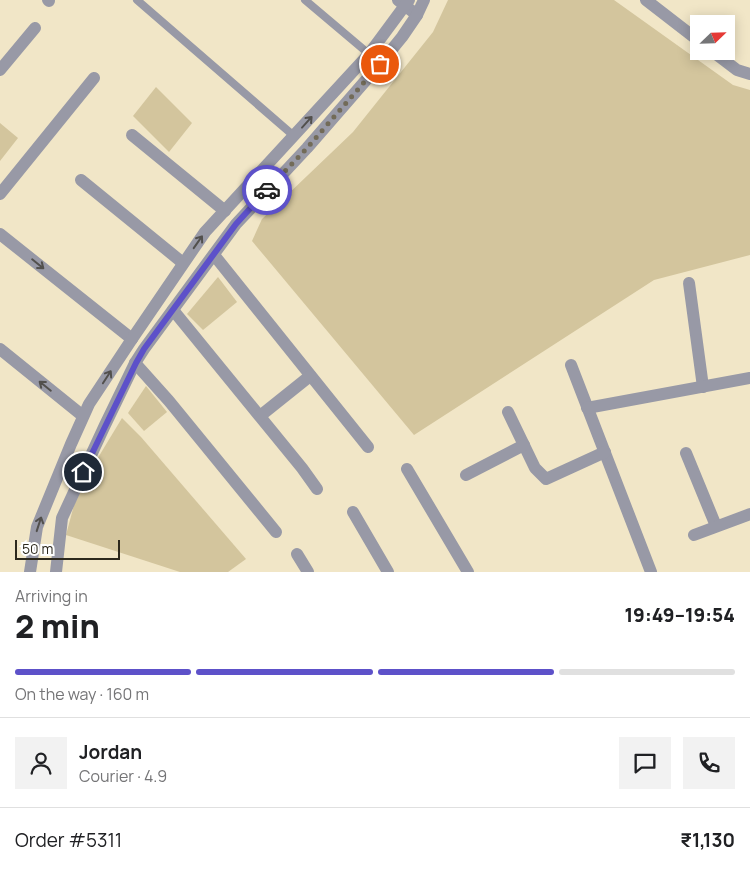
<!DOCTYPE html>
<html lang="en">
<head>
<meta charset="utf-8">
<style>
	body { margin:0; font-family:Manrope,sans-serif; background:#f2f2f2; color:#202124; height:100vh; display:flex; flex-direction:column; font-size:19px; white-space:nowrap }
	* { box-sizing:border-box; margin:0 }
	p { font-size:16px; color:#757577 }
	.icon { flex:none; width:28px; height:28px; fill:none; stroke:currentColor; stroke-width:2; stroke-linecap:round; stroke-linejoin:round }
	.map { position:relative; height:572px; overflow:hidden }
	.drawer { display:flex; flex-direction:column; background:#fff; flex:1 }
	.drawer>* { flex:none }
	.needle { width:32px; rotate:67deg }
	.buttons { position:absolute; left:690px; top:15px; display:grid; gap:10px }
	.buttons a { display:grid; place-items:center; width:45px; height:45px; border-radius:0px; background:#fff; box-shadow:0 2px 12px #0003; font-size:25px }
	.scale { position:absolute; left:15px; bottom:12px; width:105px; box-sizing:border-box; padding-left:5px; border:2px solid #2d291d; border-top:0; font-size:14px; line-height:18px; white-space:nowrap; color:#2d291d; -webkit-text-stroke:4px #fff; paint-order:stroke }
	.pin { position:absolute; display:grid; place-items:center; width:42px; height:42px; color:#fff; margin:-21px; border:2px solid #fff; border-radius:50%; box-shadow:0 1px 5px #0007 }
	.courier { position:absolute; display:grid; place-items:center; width:50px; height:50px; margin:-25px; border:4px solid #5d51c9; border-radius:50%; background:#fff; color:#222; box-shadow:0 1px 6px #0007 }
	.overview em { font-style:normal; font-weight:800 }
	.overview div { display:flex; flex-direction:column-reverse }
	.overview { display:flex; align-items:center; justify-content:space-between; height:85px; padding:0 15px }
	h1 { font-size:32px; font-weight:800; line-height:38px }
	.bar { display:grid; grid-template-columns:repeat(4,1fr); gap:8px 5px; align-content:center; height:60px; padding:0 15px }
	.bar i { height:6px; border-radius:4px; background:#e0e0e0 }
	.bar .active { background:#5d51c9 }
	.bar p { grid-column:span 4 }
	.line { display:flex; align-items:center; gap:12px; padding:0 15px; border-top:1px solid #e0e0e0 }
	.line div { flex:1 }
	.round { display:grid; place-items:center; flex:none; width:52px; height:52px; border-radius:0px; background:#f2f2f2 }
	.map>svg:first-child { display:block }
	.green { fill:#d3c59d }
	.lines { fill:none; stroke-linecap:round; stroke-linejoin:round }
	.service { stroke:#9899a6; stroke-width:8 }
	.minor { stroke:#9899a6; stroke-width:12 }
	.tertiary { stroke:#9899a6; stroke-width:12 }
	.oneway { stroke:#52504d }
	.done { stroke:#726b58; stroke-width:5; stroke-dasharray:0 9 }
	.route { stroke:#5d51c9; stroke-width:6 }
</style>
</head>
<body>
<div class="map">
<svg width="750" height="572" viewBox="0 0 750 572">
	<rect width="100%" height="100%" fill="#f1e6c7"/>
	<g class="green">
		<polygon points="448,0 614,0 733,85 750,90 750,255 654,280 414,435 252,241 262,219 353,132 433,32"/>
		<polygon points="156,87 192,123 169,152 133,116"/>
		<polygon points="0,123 18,138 0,161"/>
		<polygon points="218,277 237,302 203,330 187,314"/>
		<polygon points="146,386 167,412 144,431 128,413"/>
		<polygon points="122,418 141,437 246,559 228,572 180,572 66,535 74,505 96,461"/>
	</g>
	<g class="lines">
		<g class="service">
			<polyline points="137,0 294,136"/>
			<polyline points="305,0 369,54"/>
		</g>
		<g class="minor">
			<polyline points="48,0 49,1"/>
			<polyline points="398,0 417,15"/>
			<polyline points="646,0 699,41"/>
			<polyline points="712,51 737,70 750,74"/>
			<polyline points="0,70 35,28"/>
			<polyline points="132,135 225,211"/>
			<polyline points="81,180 183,263"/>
			<polyline points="0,194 94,78"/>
			<polyline points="0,234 132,339"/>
			<polyline points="214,255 368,447"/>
			<polyline points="689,283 703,387"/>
			<polyline points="173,310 302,468 317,489"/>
			<polyline points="0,349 83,416"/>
			<polyline points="135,363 169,401 276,532"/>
			<polyline points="571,365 651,572"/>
			<polyline points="587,408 750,378"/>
			<polyline points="508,412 535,468 546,479 605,452"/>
			<polyline points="260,416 310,376"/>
			<polyline points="686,453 716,526"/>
			<polyline points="407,469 468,572"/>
			<polyline points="466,475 524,445"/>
			<polyline points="353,512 388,572"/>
			<polyline points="694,535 750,514"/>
			<polyline points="297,554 308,572"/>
		</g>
		<g class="tertiary">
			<polyline points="30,572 37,527 71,444 89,404 132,339 205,232 369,54 409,0"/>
			<polyline points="56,572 62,518 105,425 135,363 144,349 236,224 307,148 380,64 402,37 417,15 424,0"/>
		</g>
	</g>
	<defs><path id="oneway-shaft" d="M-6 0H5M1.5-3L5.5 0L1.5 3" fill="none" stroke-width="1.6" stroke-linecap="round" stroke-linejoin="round" transform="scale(1.25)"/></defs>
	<g class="oneway">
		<use href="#oneway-shaft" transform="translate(307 122) rotate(-48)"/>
		<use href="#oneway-shaft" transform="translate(198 242) rotate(-55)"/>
		<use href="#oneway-shaft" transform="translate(38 264) rotate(39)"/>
		<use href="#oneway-shaft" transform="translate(107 377) rotate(-57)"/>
		<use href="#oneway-shaft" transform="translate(45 386) rotate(-141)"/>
		<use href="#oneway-shaft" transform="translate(39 524) rotate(-72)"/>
	</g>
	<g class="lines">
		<polyline class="done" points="267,190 307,148 380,64"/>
		<polyline class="route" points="83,472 136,363 144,349 236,224 267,190"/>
	</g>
</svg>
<div class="buttons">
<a><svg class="needle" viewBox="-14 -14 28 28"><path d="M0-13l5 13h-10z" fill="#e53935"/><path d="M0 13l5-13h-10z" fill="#757577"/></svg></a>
</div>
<div class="scale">50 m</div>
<div class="pin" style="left:380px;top:64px;background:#ea580c"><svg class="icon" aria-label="bag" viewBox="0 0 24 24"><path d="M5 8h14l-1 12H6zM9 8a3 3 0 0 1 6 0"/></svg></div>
<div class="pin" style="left:83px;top:472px;background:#1f2937"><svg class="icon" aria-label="home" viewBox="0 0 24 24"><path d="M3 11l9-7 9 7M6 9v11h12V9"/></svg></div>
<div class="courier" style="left:267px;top:190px"><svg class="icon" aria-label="car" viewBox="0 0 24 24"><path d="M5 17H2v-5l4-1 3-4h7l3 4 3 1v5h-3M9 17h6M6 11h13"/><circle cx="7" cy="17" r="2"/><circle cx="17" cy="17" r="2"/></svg></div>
</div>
<section class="drawer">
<div class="overview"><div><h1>2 min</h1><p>Arriving in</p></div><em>19:49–19:54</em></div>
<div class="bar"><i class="active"></i><i class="active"></i><i class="active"></i><i></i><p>On the way · 160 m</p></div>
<div class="line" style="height:90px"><a class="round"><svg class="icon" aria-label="person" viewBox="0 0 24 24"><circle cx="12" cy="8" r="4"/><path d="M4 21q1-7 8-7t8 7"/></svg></a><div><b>Jordan</b><p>Courier · 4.9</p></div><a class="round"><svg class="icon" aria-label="chat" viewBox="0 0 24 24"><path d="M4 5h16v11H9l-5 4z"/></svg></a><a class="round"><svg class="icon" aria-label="phone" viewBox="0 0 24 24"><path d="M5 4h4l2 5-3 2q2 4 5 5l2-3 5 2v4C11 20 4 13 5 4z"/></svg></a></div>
<div class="line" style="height:65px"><div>Order #5311</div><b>₹1,130</b></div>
</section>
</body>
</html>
